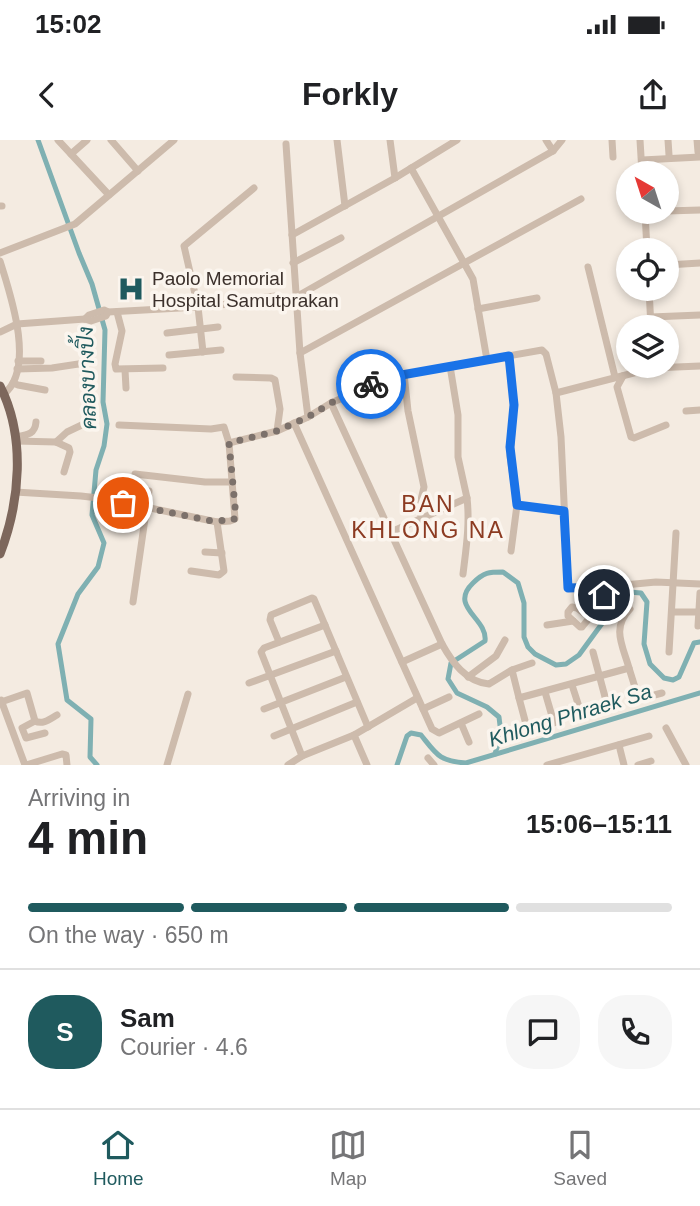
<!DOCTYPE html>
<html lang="en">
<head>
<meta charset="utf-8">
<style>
	body { margin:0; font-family:Arial,Sarabun,sans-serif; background:#f6f6f6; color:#202124; height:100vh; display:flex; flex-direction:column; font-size:26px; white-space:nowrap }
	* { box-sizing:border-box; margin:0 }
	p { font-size:23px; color:#757577 }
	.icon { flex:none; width:38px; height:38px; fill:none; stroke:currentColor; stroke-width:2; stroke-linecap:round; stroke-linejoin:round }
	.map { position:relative; height:625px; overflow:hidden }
	.drawer { display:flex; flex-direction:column; background:#fff; flex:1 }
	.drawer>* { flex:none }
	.needle { width:46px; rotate:321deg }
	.controls { position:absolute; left:616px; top:21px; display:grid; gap:14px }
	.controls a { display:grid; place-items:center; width:63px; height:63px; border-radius:50%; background:#fff; box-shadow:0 4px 10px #0003; font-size:35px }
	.pin { position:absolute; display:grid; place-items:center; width:60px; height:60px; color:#fff; margin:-30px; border:4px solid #fff; border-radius:50%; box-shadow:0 2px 7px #0007 }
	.courier { position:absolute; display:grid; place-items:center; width:70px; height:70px; margin:-35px; border:5px solid #1a73e8; border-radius:50%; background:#fff; color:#222; box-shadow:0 2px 9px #0007 }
	.head em { font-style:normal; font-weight:800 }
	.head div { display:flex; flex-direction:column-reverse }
	.head { display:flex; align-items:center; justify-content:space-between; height:119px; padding:0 28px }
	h1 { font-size:46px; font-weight:800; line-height:52px }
	.bar { display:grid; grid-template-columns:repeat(4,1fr); gap:10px 7px; align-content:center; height:84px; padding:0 28px }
	.bar i { height:9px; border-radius:5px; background:#e0e0e0 }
	.bar .active { background:#1f5a5e }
	.bar p { grid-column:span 4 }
	.line { display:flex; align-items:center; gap:18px; padding:0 28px; border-top:2px solid #e0e0e0 }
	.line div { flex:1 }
	.round { display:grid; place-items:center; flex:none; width:74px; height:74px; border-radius:28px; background:#f6f6f6 }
	.status { display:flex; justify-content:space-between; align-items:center; height:49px; padding:0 35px; background:#fff; direction:ltr }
	.status svg { height:19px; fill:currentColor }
	header { display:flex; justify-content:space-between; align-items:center; height:91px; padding:0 28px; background:#fff; font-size:32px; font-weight:800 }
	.menu { display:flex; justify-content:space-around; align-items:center; height:98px; border-top:2px solid #e0e0e0; background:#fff; font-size:19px; color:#757577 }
	.menu a { display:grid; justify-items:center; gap:4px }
	.menu .active { color:#1f5a5e }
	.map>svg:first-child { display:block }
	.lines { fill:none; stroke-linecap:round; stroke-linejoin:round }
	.canal { stroke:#7fb0b2; stroke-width:5 }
	.minor { stroke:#cdbbac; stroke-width:7 }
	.major { stroke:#7d675c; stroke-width:9 }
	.done { stroke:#7c716b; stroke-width:7; stroke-dasharray:0 12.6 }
	.route { stroke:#1a73e8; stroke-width:9 }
	.labels { text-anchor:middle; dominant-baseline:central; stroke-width:7; stroke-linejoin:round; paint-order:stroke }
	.poi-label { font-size:19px; fill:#3b302b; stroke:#fbf5ee; text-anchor:start }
	.water-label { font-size:21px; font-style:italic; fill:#1f5a5e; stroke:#fbf5ee }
	.quarter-label { font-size:23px; letter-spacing:2px; fill:#8c3b22; stroke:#fbf5ee }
</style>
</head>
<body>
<div class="status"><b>15:02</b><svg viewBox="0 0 49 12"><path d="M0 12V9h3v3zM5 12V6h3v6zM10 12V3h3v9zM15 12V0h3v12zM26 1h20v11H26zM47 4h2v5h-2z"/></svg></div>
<header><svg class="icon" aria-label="back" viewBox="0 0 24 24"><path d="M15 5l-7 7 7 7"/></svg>Forkly<svg class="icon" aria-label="share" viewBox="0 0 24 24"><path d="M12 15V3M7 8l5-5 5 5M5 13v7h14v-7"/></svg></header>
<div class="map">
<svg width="700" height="625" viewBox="0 0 700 625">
	<rect width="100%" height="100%" fill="#f4ebe1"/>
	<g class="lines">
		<g class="canal">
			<polyline points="38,0 79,113 92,144 105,190 103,262 107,284 104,306 96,330 92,375 104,403 98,427 78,454 58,504 67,560 91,579 90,617 97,625"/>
			<path d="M495 614 501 594 499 577 487 567 457 553 448 539 451 523 485 501C488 478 448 467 473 443 484 432 489 432 503 432L518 443 524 463V497L528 507 535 514 556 525 566 524 579 515 617 463 629 452 641 453 647 462 644 504 650 524 664 538 673 540 679 537 694 503 700 502"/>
			<path d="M397 625 407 596 411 593 421 595C437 615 439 621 466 623L700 553"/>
		</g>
		<g class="minor">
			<polyline points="58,0 109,55"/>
			<polyline points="111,0 138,31"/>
			<polyline points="337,0 345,66"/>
			<polyline points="390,0 395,38"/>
			<polyline points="546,0 553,11"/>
			<polyline points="612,0 613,17"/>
			<polyline points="640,0 642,33"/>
			<polyline points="668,0 669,15"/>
			<polyline points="697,0 698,12"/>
			<polyline points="286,4 300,213 308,277"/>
			<polyline points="71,14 87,0"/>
			<polyline points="642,20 700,17"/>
			<polyline points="411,28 473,139 487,220"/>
			<polyline points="0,66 2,66"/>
			<polyline points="667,71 700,70"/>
			<polyline points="645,72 647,110"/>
			<polyline points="645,73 661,72"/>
			<polyline points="292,95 395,38 457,0"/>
			<polyline points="0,113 75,84 174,0"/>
			<path d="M0 121C10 153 36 228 4 254"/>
			<polyline points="293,123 341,98"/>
			<polyline points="667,125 700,123"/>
			<polyline points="588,127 615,237"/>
			<polyline points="649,149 651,187"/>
			<polyline points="262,161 266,157 276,156 279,159"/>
			<polyline points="478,169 537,158"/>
			<polyline points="117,172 122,191 115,224 116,229 163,228"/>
			<polyline points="651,177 700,175"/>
			<polyline points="85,179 89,175 104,170 108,172 198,167 262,161 267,163 277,162 279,159 296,157 553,11 562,0"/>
			<polyline points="0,192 17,184 85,179 91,181 106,176 108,172"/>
			<polyline points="167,193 218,187"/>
			<polyline points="203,212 198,167 184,106 254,48"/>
			<polyline points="300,213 581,59"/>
			<polyline points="169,215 221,210"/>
			<polyline points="509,217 514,265 510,316 517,365 564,371"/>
			<polyline points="18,221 41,221"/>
			<polyline points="17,229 52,228 85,223 87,218 87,198"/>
			<polyline points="125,230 126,248"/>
			<polyline points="404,234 408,271 424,347 419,368 422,379"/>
			<polyline points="623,236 617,247 631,297 634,298 666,285"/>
			<polyline points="236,237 271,238 275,240 280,269 277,291"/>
			<polyline points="13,243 18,245 45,250"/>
			<polyline points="556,253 561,297 568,448 603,447 656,442 700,444"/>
			<path d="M331 263 442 504C452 522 466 542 489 544L512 530 519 558 629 528C623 506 611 488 630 469"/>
			<polyline points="686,271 700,270"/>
			<polyline points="294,283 432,589 439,593 479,574"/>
			<path d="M15 297C26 295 35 295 36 282"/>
			<polyline points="16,301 56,302 69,308 70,312 64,332"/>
			<polyline points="56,302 67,292 88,282"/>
			<polyline points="229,303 277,291 308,277 331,263 390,237 542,210 546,214 556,253 653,228 700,226"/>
			<polyline points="135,334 205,342 232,342"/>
			<polyline points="15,352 81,356 107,359 217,382 230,381 235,379 229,303 224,287 211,289 119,285"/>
			<polyline points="391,392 467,358 458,317 458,275 450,226"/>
			<polyline points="511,411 517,365"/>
			<polyline points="205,412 222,413"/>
			<polyline points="191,431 219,435 224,431 217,382"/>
			<path d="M463 434C466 409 470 384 467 358"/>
			<polyline points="133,462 149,351"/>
			<polyline points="672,472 700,472"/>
			<path d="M589 477 577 468 572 467 568 472V476L580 487H582C591 476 604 462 603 447"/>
			<polyline points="547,485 573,481"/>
			<polyline points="698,486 700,453"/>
			<polyline points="279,502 270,480 271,475 312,458 314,459 368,587"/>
			<polyline points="593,512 608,568"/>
			<polyline points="669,512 676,393"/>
			<polyline points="402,522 442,504"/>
			<polyline points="629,528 638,557 643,558 662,553"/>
			<polyline points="512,530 532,523"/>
			<polyline points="468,537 496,516 505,500"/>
			<polyline points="249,543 336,511"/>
			<polyline points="572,545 582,576"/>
			<polyline points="545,552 554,583"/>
			<polyline points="519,558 527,588"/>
			<polyline points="1,560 25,625"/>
			<path d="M1 562 27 553 35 581C43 585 50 579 57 575"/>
			<polyline points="264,569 346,537"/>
			<polyline points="423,569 449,557"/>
			<polyline points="35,581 22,588 26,598 45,593"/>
			<polyline points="461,583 469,602"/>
			<polyline points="666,588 686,625"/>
			<polyline points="354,595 367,625"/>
			<polyline points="274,596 357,562"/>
			<polyline points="619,605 624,625"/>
			<polyline points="302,616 261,512 264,508 325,485"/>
			<polyline points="428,618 434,625"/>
			<polyline points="26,625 62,614 66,615 67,625"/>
			<polyline points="167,625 188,554"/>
			<polyline points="288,625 302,616 354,595 417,558"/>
			<polyline points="547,625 649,596"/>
			<polyline points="638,625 651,621"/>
		</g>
		<path class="major" d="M0 246C26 297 20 362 0 414"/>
	</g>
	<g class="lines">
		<polyline class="done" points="123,363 212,381 233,380 236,377 229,303 277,291 308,277 331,263 371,244"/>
		<polyline class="route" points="371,244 396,236 509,216 514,265 510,307 517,365 564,371 568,448 603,447 604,455"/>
	</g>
	<defs>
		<g id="hospital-bare" transform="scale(2.1)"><path d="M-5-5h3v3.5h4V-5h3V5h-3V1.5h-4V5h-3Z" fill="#1f5a5e" stroke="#fbf5ee" stroke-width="2.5" paint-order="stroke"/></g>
	</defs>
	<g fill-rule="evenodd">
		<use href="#hospital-bare" x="131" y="149"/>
	</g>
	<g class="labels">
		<g class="poi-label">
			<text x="152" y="138">Paolo Memorial<tspan x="152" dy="22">Hospital Samutprakan</tspan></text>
		</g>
		<g class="water-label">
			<text transform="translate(87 238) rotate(-92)">คลองบางปิ้ง</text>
			<text transform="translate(570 575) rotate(-17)">Khlong Phraek Sa</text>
		</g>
		<g class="quarter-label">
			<text x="428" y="364">BAN<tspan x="428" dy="26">KHLONG NA</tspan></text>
		</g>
	</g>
</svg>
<div class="controls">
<a><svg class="needle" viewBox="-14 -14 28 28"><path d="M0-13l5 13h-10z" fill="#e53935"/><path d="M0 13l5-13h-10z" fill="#757577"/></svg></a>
<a><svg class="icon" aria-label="locate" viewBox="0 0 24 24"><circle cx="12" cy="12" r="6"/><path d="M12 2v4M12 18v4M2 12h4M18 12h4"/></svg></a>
<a><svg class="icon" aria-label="layers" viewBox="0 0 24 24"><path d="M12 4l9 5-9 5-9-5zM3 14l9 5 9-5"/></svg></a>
</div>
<div class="pin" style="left:123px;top:363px;background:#ea580c"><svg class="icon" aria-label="bag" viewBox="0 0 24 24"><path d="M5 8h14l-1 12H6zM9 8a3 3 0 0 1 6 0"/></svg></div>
<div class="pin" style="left:604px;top:455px;background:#1f2937"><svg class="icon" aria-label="home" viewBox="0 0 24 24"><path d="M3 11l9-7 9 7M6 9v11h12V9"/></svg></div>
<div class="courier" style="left:371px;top:244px"><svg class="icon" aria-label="bike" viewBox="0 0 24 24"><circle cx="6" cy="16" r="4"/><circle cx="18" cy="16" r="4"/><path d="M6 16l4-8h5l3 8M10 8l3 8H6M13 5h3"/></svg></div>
</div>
<section class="drawer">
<div class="head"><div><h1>4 min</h1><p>Arriving in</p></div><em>15:06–15:11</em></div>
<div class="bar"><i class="active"></i><i class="active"></i><i class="active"></i><i></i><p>On the way · 650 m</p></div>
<div class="line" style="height:126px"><b class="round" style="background:#1f5a5e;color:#fff">S</b><div><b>Sam</b><p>Courier · 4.6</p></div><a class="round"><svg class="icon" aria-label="chat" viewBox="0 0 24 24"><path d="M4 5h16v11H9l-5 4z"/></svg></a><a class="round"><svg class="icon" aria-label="phone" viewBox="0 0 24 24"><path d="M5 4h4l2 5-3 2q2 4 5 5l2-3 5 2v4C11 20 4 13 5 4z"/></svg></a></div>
</section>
<nav class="menu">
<a class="active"><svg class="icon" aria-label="home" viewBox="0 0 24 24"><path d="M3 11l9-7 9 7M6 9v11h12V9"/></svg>Home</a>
<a><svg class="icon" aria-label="map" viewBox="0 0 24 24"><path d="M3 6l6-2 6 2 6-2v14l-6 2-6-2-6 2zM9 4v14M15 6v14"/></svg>Map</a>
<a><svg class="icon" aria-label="saved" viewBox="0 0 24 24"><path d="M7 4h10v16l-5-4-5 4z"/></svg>Saved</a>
</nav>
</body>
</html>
